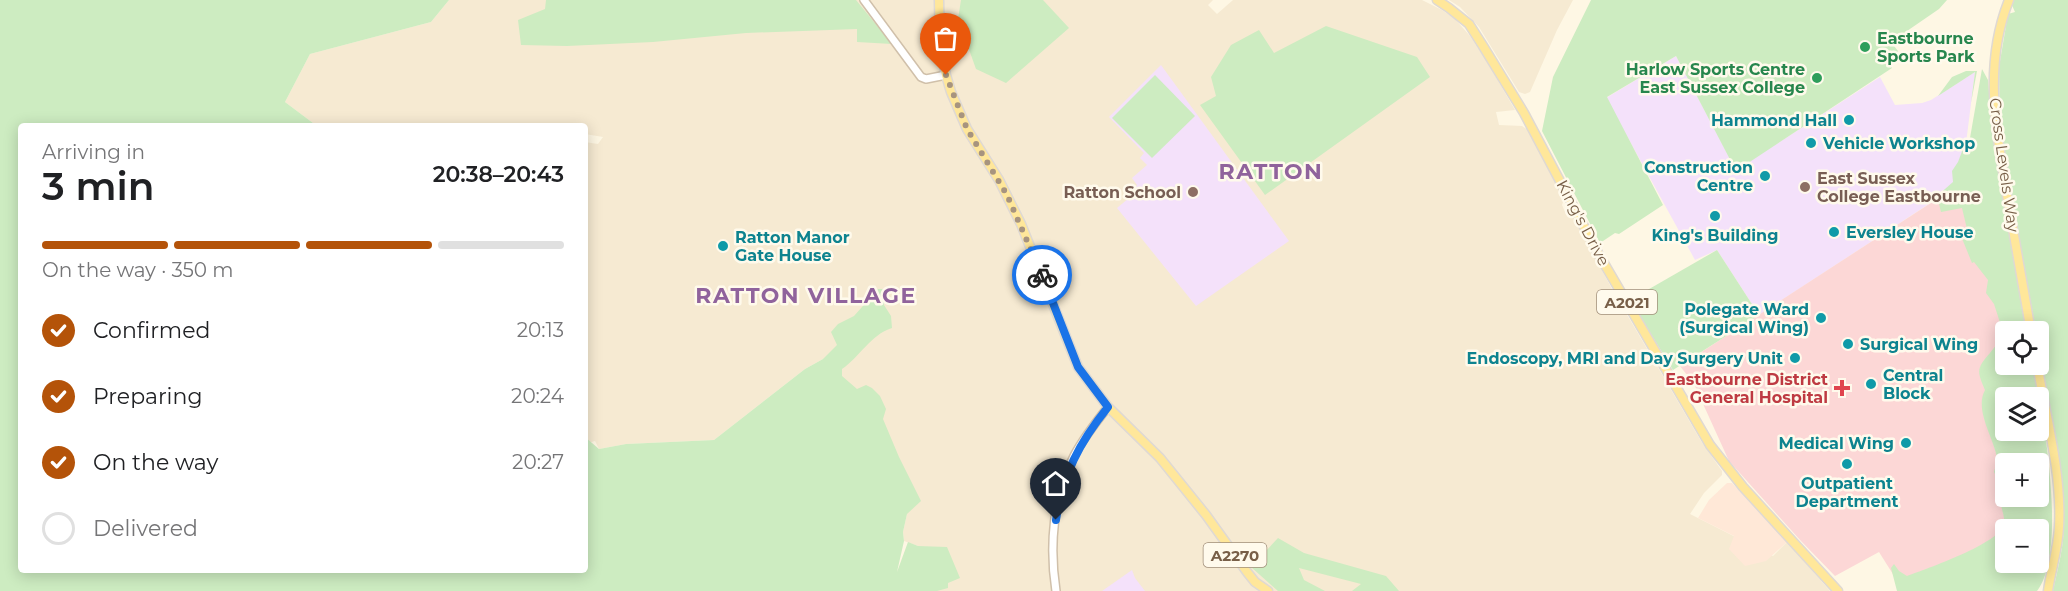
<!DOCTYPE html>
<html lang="en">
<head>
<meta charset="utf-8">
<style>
	body { margin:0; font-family:Montserrat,sans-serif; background:#f6f6f6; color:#202124; height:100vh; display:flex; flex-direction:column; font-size:22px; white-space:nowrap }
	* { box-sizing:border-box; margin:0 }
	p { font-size:20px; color:#757577 }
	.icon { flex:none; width:33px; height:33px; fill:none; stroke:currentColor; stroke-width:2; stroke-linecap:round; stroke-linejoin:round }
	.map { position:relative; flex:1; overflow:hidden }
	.details { position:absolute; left:18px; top:123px; width:570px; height:450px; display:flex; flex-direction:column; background:#fff; border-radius:6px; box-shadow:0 3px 15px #0003 }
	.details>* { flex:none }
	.fabs { position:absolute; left:1995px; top:321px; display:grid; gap:12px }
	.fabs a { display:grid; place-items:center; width:54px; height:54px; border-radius:6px; background:#fff; box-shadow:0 3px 15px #0003; font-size:30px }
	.pin { position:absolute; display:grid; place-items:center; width:51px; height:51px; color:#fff; margin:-62px -26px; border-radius:50% 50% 50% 0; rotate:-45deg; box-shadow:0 0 6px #0007 }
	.pin .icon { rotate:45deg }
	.courier { position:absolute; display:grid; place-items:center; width:60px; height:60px; margin:-30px; border:4px solid #1a73e8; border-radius:50%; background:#fff; color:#222; box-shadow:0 2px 8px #0007 }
	.summary em { font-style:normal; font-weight:600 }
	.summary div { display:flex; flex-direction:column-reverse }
	.summary { display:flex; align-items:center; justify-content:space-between; height:102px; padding:0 24px }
	h1 { font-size:39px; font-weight:600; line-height:45px }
	.bar { display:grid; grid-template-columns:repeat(4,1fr); gap:9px 6px; align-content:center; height:72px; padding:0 24px }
	.bar i { height:8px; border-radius:4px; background:#e0e0e0 }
	.bar .selected { background:#b45309 }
	.bar p { grid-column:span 4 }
	ol { padding:0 24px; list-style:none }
	li { display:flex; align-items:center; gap:18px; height:66px }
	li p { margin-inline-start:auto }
	li .icon { padding:6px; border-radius:50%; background:#b45309; color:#fff; stroke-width:4 }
	li:last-child { color:#757577 }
	li i { width:33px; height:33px; border:3px solid #e0e0e0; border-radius:50% }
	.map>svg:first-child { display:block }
	.residential { fill:#f6ead2 }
	.commercial { fill:#ffe8d7 }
	.education { fill:#f4e1fa }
	.medical { fill:#fcd7d6 }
	.green { fill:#cdecc1; fill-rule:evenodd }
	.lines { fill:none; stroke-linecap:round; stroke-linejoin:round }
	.minor-casing { stroke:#d0c0aa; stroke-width:10 }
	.major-casing { stroke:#dfd9d3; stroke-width:11 }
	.minor { stroke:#fff; stroke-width:7 }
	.major { stroke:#ffe79a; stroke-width:8 }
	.done { stroke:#a7947f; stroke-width:6; stroke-dasharray:0 10.8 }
	.route { stroke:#1a73e8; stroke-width:8 }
	.leisure-dot { fill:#2e9e5b; stroke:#fffaec; stroke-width:2 }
	.culture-dot { fill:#0f9aa8; stroke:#fffaec; stroke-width:2 }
	.education-dot { fill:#8d6e63; stroke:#fffaec; stroke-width:2 }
	.health-dot { fill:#e0444e; stroke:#fffaec; stroke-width:2 }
	.labels { text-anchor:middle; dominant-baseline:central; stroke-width:5; stroke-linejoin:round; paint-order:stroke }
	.shield { fill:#fffaec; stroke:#a08e79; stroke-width:1.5 }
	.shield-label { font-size:15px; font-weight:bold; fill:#785f48 }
	.leisure-label { font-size:16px; font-weight:bold; fill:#27864d; stroke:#fffaec; text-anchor:start }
	.culture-label { font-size:16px; font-weight:bold; fill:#0d838f; stroke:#fffaec; text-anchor:end }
	.street-label { font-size:16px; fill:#785f48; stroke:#fffaec }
	.education-label { font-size:16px; font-weight:bold; fill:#785e54; stroke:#fffaec; text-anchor:start }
	.health-label { font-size:16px; font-weight:bold; fill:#be3a42; stroke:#fffaec; text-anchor:end }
	.district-label { font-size:22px; font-weight:bold; letter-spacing:1.5px; fill:#90639c; stroke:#fffaec }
</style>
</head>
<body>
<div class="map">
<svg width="2068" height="591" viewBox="0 0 2068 591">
	<rect width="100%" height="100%" fill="#fef7e4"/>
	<g class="residential">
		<polygon points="449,0 1213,0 1208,5 1217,14 1233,0 1422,0 1442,10 1455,19 1470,36 1486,60 1515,110 1496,112 1499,125 1522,126 1528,130 1564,199 1562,205 1566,214 1572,215 1612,289 1701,441 1722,471 1722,475 1704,493 1690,514 1773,556 1787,542 1830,591 903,591 918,546 904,541 903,532 907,514 823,359 805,369 714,440 626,444 599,449 595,441 585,444 585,142 598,144 603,137 585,134 585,126 317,126 285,102 310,54 431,22"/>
		<polygon points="1449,0 1573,0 1557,30 1530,92 1525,94 1519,92 1479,27 1460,7"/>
	</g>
	<polygon class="commercial" points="1727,483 1732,483 1787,542 1766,561 1745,566 1729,549 1734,536 1698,518 1709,500"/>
	<g class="education">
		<polygon points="1676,56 1736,170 1880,77 1895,105 1922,103 1931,100 1975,72 1961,183 1759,315 1717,250 1695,260 1606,98"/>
		<polygon points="1161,65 1289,241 1196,306 1117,208 1129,198 1137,185 1132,178 1147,165 1140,158 1144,153 1109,117"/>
		<polygon points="1132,570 1135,578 1145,591 1102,591"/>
	</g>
	<polygon class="medical" points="1960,184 2006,332 2006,496 2019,530 2006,530 2005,540 1906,584 1896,579 1879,552 1835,576 1801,541 1729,461 1694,384 1680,366"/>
	<g class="green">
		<path d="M0 0H449L431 22 310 54 285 102 317 126H21V570H585V437L599 449 626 444 714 440 805 369 823 359 837 345 831 332 838 324 854 316 878 289H885L884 305 891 316 892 328C870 335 860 357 842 369V376L857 389 866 385 872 388 880 396 886 409 883 419 899 457 921 501 907 514 903 532 904 541 897 572 908 542 918 546 947 547 960 578 948 583V588L937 591H0Z"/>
		<polygon points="546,0 856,0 892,44 857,42 857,29 746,33 653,42 567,46 521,45 518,20 545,9"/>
		<polygon points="961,0 1043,0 1069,28 1006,83 976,69 958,19"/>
		<polygon points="1591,0 1947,0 1939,9 1891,42 1898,51 1891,62 1892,68 1736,171 1676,56 1607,97 1663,205 1619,234 1615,233 1600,243 1542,131 1553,77"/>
		<path d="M2012 0H2068V591H2053C2058 568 2065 542 2064 518 2063 455 2039 394 2038 332L2036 331 2000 132 1999 67 2008 14 2015 12 2011 3Z"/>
		<polygon points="1326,26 1417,57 1430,77 1265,195 1200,105 1216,96 1211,77 1231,45 1259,30 1274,53"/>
		<polygon points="1982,69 1988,80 1992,129 2028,331 2006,332 2005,338 1994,304 1986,293 1988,280 1974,262 1972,263 1961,236 1967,229 1962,208 1941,212 1937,196 1953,182 1952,171 1958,162 1967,138 1970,138"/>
		<polygon points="1966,71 1977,71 1971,103 1975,72 1938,96 1952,77"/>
		<polygon points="1155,75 1195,116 1152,158 1112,118"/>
		<polygon points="1717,250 1759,315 1673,370 1630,300"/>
		<path d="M2005 343 2006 364 2034 365C2043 416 2068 551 2037 591H1897L1891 568 1894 564 1899 571 1907 576C1926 569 2001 543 2004 524 2005 518 2002 510 2001 505L2006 496H2038V464H2006L2005 493 1994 472C1995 468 1997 462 1997 458 1994 438 1974 410 1985 390 1977 371 1976 369 1990 353 1997 345 1994 345 2005 343ZM2006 398H2038V430H2006ZM2006 530H2038V562H2006Z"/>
		<polygon points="1278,538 1304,553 1386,576 1399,591 1352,591 1361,584 1299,568 1304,580 1325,591 1278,591 1251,567"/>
	</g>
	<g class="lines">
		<g class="minor-casing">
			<g id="minor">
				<polyline points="864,0 921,77 926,79 946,75"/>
				<path d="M1056 591C1049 546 1053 497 1074 456 1083 439 1096 422 1108 407"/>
			</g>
		</g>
		<g class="major-casing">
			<g id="major">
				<polyline points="939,0 940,45 946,75 951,92 967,129 999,180 1021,224 1078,367 1108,407 1160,458 1206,515 1247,572 1255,582 1268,591"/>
				<polyline points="1437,0 1449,8 1469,24 1483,46 1524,113 1598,253 1710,445 1743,487 1838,591"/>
				<path d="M2009 0C1983 65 1996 129 2007 195 2015 241 2023 286 2031 332"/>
				<path d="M2037 364C2046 416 2062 474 2059 527 2058 549 2051 569 2048 591"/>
			</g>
		</g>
		<use href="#minor" class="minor"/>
		<use href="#major" class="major"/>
	</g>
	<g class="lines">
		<polyline class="done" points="946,75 967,129 1007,195 1042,275"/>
		<path class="route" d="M1042 275 1078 367 1108 407C1079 443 1063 474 1056 520"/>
	</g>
	<g class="leisure-dot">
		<circle cx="1865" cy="47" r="6"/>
		<circle cx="1817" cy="78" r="6"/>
	</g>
	<g class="culture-dot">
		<circle cx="1849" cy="120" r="6"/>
		<circle cx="1811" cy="143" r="6"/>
		<circle cx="1765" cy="176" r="6"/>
		<circle cx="1715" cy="216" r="6"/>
		<circle cx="1834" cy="232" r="6"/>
		<circle cx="723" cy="246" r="6"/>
		<circle cx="1821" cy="318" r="6"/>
		<circle cx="1848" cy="344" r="6"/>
		<circle cx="1795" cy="358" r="6"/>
		<circle cx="1871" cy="384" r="6"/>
		<circle cx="1906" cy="443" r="6"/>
		<circle cx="1847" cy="464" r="6"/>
	</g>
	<g class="education-dot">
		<circle cx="1805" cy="187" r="6"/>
		<circle cx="1193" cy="192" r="6"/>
	</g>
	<path class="health-dot" d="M1839 379h6v6h6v6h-6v6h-6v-6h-6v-6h6z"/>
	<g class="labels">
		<g class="shield">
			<rect x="1597" y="290" width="60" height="24" rx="4.5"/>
			<rect x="1203.5" y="543" width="63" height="24" rx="4.5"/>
		</g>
		<g class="shield-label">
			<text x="1627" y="302">A2021</text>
			<text x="1235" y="555">A2270</text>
		</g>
		<g class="leisure-label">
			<text x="1877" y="38">Eastbourne<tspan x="1877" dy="18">Sports Park</tspan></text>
			<text x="1805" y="69" text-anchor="end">Harlow Sports Centre<tspan x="1805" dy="18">East Sussex College</tspan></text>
		</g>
		<g class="culture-label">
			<text x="1837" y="120">Hammond Hall</text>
			<text x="1823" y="143" text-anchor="start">Vehicle Workshop</text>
			<text x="1753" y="167">Construction<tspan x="1753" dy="18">Centre</tspan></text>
			<text x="1846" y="232" text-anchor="start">Eversley House</text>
			<text x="1715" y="235" text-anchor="middle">King's Building</text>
			<text x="735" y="237" text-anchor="start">Ratton Manor<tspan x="735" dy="18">Gate House</tspan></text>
			<text x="1809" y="309">Polegate Ward<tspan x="1809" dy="18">(Surgical Wing)</tspan></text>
			<text x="1860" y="344" text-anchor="start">Surgical Wing</text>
			<text x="1783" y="358">Endoscopy, MRI and Day Surgery Unit</text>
			<text x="1883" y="375" text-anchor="start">Central<tspan x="1883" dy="18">Block</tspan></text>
			<text x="1894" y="443">Medical Wing</text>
			<text x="1847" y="483" text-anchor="middle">Outpatient<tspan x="1847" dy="18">Department</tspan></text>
		</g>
		<g class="street-label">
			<text transform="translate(2004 165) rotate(82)">Cross Levels Way</text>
			<text transform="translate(1583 223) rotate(62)">King's Drive</text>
		</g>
		<g class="education-label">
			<text x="1817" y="178">East Sussex<tspan x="1817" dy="18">College Eastbourne</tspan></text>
			<text x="1181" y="192" text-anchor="end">Ratton School</text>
		</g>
		<g class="health-label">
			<text x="1828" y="379">Eastbourne District<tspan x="1828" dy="18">General Hospital</tspan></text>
		</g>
		<g class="district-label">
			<text x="1271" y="171">RATTON</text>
			<text x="806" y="295">RATTON VILLAGE</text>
		</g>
	</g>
</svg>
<div class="fabs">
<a><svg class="icon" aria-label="locate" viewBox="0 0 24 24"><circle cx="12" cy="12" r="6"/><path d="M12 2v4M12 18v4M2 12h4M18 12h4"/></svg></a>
<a><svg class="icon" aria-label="layers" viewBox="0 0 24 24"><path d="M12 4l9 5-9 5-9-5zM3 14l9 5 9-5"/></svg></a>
<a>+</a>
<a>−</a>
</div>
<div class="pin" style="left:946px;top:75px;background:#ea580c"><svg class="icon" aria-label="bag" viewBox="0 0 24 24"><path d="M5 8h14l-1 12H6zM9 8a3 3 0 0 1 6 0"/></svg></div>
<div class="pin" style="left:1056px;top:520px;background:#1f2937"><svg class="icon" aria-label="home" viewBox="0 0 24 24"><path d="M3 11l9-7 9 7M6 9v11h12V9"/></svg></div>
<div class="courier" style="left:1042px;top:275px"><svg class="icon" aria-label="bike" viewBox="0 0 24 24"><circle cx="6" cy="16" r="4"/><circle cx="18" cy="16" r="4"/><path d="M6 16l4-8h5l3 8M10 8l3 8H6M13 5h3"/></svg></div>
<section class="details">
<div class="summary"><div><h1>3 min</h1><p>Arriving in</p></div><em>20:38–20:43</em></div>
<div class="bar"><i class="selected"></i><i class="selected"></i><i class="selected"></i><i></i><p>On the way · 350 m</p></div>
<ol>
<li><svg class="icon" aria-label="check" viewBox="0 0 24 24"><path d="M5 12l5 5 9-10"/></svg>Confirmed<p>20:13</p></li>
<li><svg class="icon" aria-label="check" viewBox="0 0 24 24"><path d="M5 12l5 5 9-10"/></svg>Preparing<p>20:24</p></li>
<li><svg class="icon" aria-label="check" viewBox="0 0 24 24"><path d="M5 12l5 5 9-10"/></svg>On the way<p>20:27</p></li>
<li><i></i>Delivered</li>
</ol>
</section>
</div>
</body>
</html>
